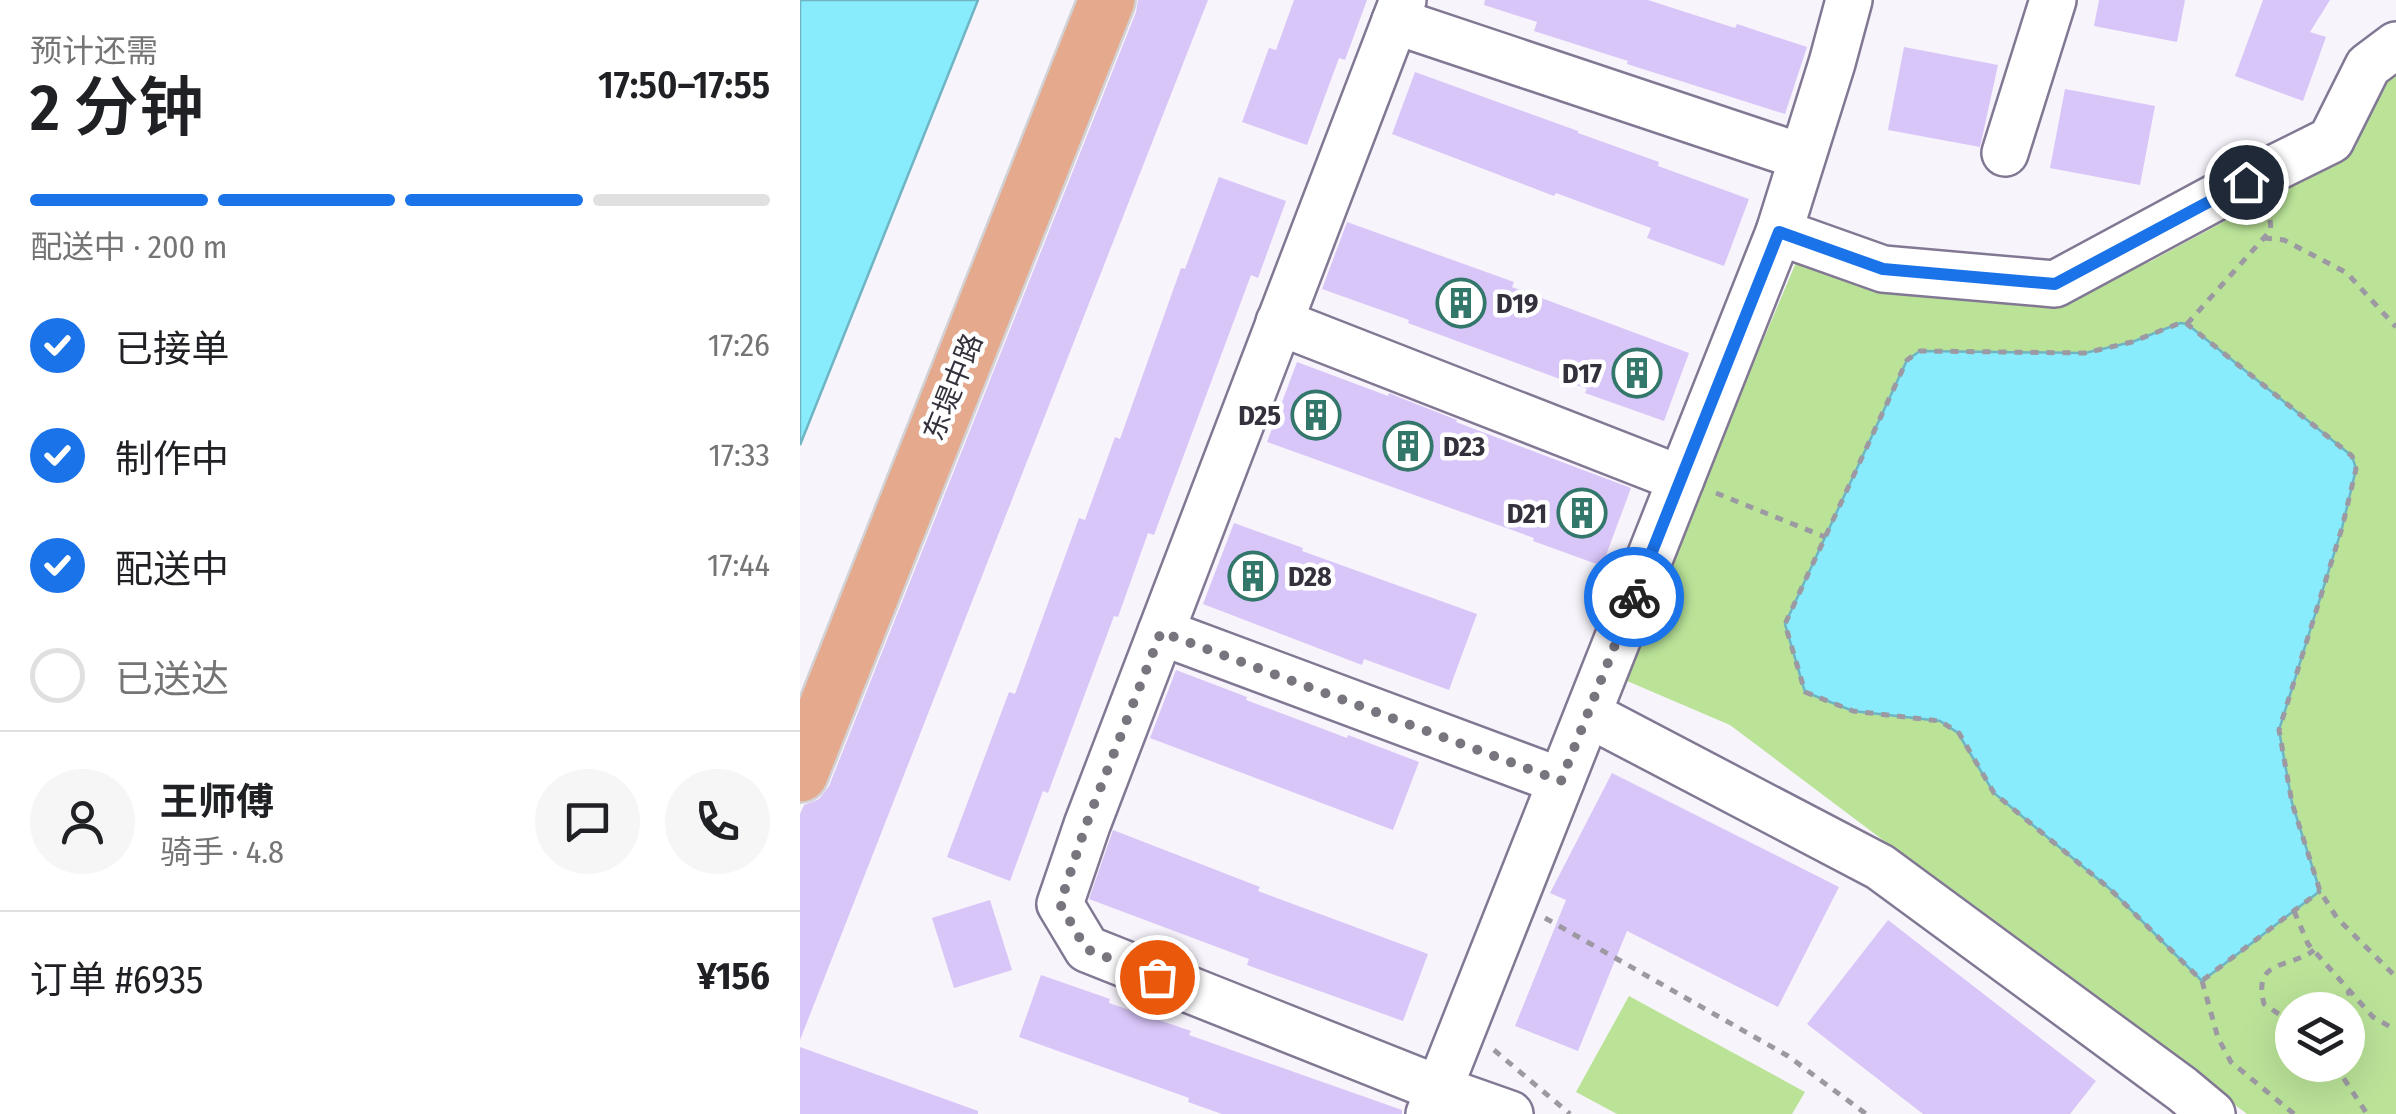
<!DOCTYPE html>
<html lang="zh">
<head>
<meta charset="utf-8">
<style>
	body { margin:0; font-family:"Fira Sans Condensed","Noto Sans SC",sans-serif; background:#f6f6f6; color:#202124; height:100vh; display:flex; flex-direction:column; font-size:38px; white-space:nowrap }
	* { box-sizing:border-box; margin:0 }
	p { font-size:32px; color:#757577 }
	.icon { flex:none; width:55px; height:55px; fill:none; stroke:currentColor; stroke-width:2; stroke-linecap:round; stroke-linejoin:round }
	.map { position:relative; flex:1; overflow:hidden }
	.details { display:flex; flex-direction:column; background:#fff; width:800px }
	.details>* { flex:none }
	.tools { position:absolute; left:1475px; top:992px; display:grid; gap:20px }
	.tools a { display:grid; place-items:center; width:90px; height:90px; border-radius:50%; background:#fff; box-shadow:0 10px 40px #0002; font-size:50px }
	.pin { position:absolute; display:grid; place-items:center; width:85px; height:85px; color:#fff; margin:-42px; border:5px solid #fff; border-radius:50%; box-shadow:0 2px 10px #0007 }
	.courier { position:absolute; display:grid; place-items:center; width:100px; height:100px; margin:-50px; border:8px solid #1a73e8; border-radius:50%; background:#fff; color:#222; box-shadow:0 2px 12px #0007 }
	.head em { font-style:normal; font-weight:600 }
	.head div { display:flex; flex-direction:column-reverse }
	.head { display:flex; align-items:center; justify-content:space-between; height:170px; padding:0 30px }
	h1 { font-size:65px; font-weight:600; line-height:75px }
	.bar { display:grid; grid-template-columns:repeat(4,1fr); gap:15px 10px; align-content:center; height:120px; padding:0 30px }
	.bar i { height:12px; border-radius:8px; background:#e0e0e0 }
	.bar .active { background:#1a73e8 }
	.bar p { grid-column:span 4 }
	.line { display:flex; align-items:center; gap:25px; padding:0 30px; border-top:2px solid #e0e0e0 }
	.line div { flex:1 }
	.round { display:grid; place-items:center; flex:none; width:105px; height:105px; border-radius:52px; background:#f6f6f6 }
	ol { padding:0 30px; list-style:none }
	li { display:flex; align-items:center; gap:30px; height:110px }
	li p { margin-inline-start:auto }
	li .icon { padding:10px; border-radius:50%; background:#1a73e8; color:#fff; stroke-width:4 }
	li:last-child { color:#757577 }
	li i { width:55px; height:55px; border:5px solid #e0e0e0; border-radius:50% }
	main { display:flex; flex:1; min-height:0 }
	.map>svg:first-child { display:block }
	.green { fill:#bae398; fill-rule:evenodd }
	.water { fill:#88ecfd; stroke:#6fb4c3; stroke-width:2.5 }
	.building { fill:#d9c6f9 }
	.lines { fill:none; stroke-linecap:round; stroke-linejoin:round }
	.minor-casing { stroke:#827894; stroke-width:50 }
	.major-casing { stroke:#d2d1d4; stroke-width:60 }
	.path { stroke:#9c99a2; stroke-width:5; stroke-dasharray:8 8; stroke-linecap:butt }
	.minor { stroke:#fff; stroke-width:45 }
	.major { stroke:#e5aa8e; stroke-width:55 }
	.done { stroke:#78757f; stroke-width:10; stroke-dasharray:0 18 }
	.route { stroke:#1a73e8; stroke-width:12 }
	.labels { text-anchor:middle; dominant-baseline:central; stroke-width:9; stroke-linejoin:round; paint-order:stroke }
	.poi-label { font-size:28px; font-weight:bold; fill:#34303c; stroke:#fff; text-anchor:start }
	.street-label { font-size:28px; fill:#34303c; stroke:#fff }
</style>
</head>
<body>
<main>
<section class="details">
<div class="head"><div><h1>2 分钟</h1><p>预计还需</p></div><em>17:50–17:55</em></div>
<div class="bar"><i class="active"></i><i class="active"></i><i class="active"></i><i></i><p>配送中 · 200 m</p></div>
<ol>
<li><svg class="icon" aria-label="check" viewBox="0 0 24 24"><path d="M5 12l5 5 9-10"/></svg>已接单<p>17:26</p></li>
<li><svg class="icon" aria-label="check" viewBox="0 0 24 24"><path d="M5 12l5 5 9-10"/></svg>制作中<p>17:33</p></li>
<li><svg class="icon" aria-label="check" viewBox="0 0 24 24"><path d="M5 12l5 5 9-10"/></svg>配送中<p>17:44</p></li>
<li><i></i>已送达</li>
</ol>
<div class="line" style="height:180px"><a class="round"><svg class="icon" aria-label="person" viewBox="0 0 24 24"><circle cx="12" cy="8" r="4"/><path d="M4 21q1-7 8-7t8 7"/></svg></a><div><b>王师傅</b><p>骑手 · 4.8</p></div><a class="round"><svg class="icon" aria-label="chat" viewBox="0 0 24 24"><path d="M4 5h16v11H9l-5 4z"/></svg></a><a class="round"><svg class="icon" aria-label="phone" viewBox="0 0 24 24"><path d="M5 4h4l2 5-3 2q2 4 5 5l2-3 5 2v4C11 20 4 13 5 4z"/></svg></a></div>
<div class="line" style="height:130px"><div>订单 #6935</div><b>¥156</b></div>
</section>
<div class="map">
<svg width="1596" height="1114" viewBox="0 0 1596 1114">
	<rect width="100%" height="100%" fill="#f7f4fb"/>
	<g class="green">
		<path d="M1596 64V1114H1447L930 725 820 678 1000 253 1257 301 1351 261 1503 179 1556 147 1569 108ZM1492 1010H1548V1065H1492Z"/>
		<polygon points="829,996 1005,1092 992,1114 817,1114 776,1092"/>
	</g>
	<g class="water">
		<polygon points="0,0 178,0 0,445"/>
		<polygon points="1380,323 1387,324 1552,456 1556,469 1542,528 1479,730 1492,803 1520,891 1402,981 1310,889 1194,793 1158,733 1140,721 1053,711 1005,692 985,624 1107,360 1120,351 1285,353 1332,342"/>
	</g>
	<g class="building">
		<polygon points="338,0 408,0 0,1040 0,814 4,805 19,799 29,786 336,12"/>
		<polygon points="494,0 567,0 545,60 539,58 507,145 442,122 469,48 476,50"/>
		<polygon points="685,0 848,0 935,28 937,24 1007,47 985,114 827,64 828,61 734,31 737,22 684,5"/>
		<polygon points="1299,0 1385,0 1377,42 1294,26"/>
		<polygon points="1463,0 1530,0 1510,32 1526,37 1503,101 1435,76"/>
		<polygon points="1104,47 1198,65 1180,147 1088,130"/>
		<polygon points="615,72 778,131 778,133 859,162 858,166 949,199 924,266 847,238 851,228 756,193 754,196 592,134"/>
		<polygon points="1265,89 1355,106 1340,185 1250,168"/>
		<polygon points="419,177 486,201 458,278 451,275 354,535 348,533 318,617 314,616 248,793 243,791 210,881 147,857 209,692 215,694 279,518 285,520 315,437 320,439 381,268 385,269"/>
		<polygon points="547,222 714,282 712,287 889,353 864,421 785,393 787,389 608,323 609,320 522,289"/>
		<polygon points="497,362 588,396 589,393 601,398 657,420 656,422 831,488 802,566 733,541 734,538 467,442"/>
		<polygon points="434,523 503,548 502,551 677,614 649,690 564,659 562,665 403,604"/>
		<polygon points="376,670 447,697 446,700 547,738 548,735 619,762 593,830 350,738"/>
		<polygon points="812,773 1039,887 978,1007 827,931 778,1051 715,1026 766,900 750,893"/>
		<polygon points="313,830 460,887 458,891 628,954 603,1021 447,965 449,959 289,899"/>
		<polygon points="190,900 212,970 154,988 132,918"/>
		<polygon points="1088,920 1296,1081 1270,1114 1123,1114 1007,1024"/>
		<polygon points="241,975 310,999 309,1003 391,1031 389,1035 602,1110 602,1114 422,1114 388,1102 389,1098 219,1037"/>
		<polygon points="0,1047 178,1111 178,1114 0,1114"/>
	</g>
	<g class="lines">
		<g class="minor-casing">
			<g id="minor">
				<polyline points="603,0 287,825 260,904 287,949 639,1089 710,1114"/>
				<polyline points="595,21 1002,157"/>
				<polyline points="1205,153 1253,0"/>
				<polyline points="979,232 1083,269 1255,284 1420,195 1531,140 1568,66 1596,45"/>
				<polyline points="479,322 881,479"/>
				<polyline points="361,632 761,781"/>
				<polyline points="788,714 1080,867 1382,1089 1412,1114"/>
				<polyline points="629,1114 979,232 1032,63 1049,0"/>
			</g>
		</g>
		<g class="major-casing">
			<polyline id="major" points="0,774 307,0"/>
		</g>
		<g class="path">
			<polyline points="1464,238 1484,240 1547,273 1596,327"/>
			<polyline points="1387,324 1471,230 1469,209"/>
			<polyline points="916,493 1025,537"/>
			<polyline points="1494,911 1508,944 1573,1017 1596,1030"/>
			<polyline points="745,918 988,1056 1066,1114"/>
			<polyline points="1403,980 1520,891"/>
			<polyline points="1519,1010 1530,1001 1551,992"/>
			<path d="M1492 1023 1464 1004C1452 957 1491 969 1514 950"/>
			<polyline points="694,1050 770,1114"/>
			<polyline points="1535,1065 1567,1114"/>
			<polyline points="1494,1114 1431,1062 1418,1038 1402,981 1310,889 1194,793 1159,733 1140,721 1053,711 1005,692 985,624 1107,360 1120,351 1285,353 1332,342 1380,323 1387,324 1552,456 1556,469 1542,528 1479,730 1492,803 1520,891 1537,918 1596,977"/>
		</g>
		<use href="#minor" class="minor"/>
		<use href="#major" class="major"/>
	</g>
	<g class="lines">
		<polyline class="done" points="357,977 286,949 260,904 286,825 361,632 761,781 834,597"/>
		<polyline class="route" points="834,597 979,232 1083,269 1255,284 1446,182"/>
	</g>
	<defs>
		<g id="building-ring" transform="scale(2.5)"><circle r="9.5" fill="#fff" stroke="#33776b" stroke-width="1.5"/><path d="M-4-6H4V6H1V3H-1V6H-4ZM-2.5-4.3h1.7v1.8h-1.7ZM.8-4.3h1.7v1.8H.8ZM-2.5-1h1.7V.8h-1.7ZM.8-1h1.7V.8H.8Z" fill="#33776b"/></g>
	</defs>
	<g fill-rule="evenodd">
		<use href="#building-ring" x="661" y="303"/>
		<use href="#building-ring" x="837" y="373"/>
		<use href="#building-ring" x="516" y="415"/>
		<use href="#building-ring" x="608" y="446"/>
		<use href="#building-ring" x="782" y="513"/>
		<use href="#building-ring" x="453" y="576"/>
	</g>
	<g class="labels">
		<g class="poi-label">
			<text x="696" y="303">D19</text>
			<text x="802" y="373" text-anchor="end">D17</text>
			<text x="481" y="415" text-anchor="end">D25</text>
			<text x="643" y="446">D23</text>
			<text x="747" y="513" text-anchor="end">D21</text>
			<text x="488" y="576">D28</text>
		</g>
		<g class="street-label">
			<text transform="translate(153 387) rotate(-68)">东堤中路</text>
		</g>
	</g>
</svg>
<div class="tools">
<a><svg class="icon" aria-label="layers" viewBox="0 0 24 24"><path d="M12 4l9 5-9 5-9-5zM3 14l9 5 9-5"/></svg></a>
</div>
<div class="pin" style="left:357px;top:977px;background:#ea580c"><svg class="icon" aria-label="bag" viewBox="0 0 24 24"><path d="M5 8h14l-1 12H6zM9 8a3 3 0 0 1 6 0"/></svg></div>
<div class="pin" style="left:1446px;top:182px;background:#1f2937"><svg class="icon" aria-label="home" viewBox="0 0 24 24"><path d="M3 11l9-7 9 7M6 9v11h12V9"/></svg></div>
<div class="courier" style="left:834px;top:597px"><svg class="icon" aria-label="bike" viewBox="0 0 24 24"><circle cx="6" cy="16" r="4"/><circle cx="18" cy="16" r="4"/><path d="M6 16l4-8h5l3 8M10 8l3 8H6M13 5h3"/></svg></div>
</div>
</main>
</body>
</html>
